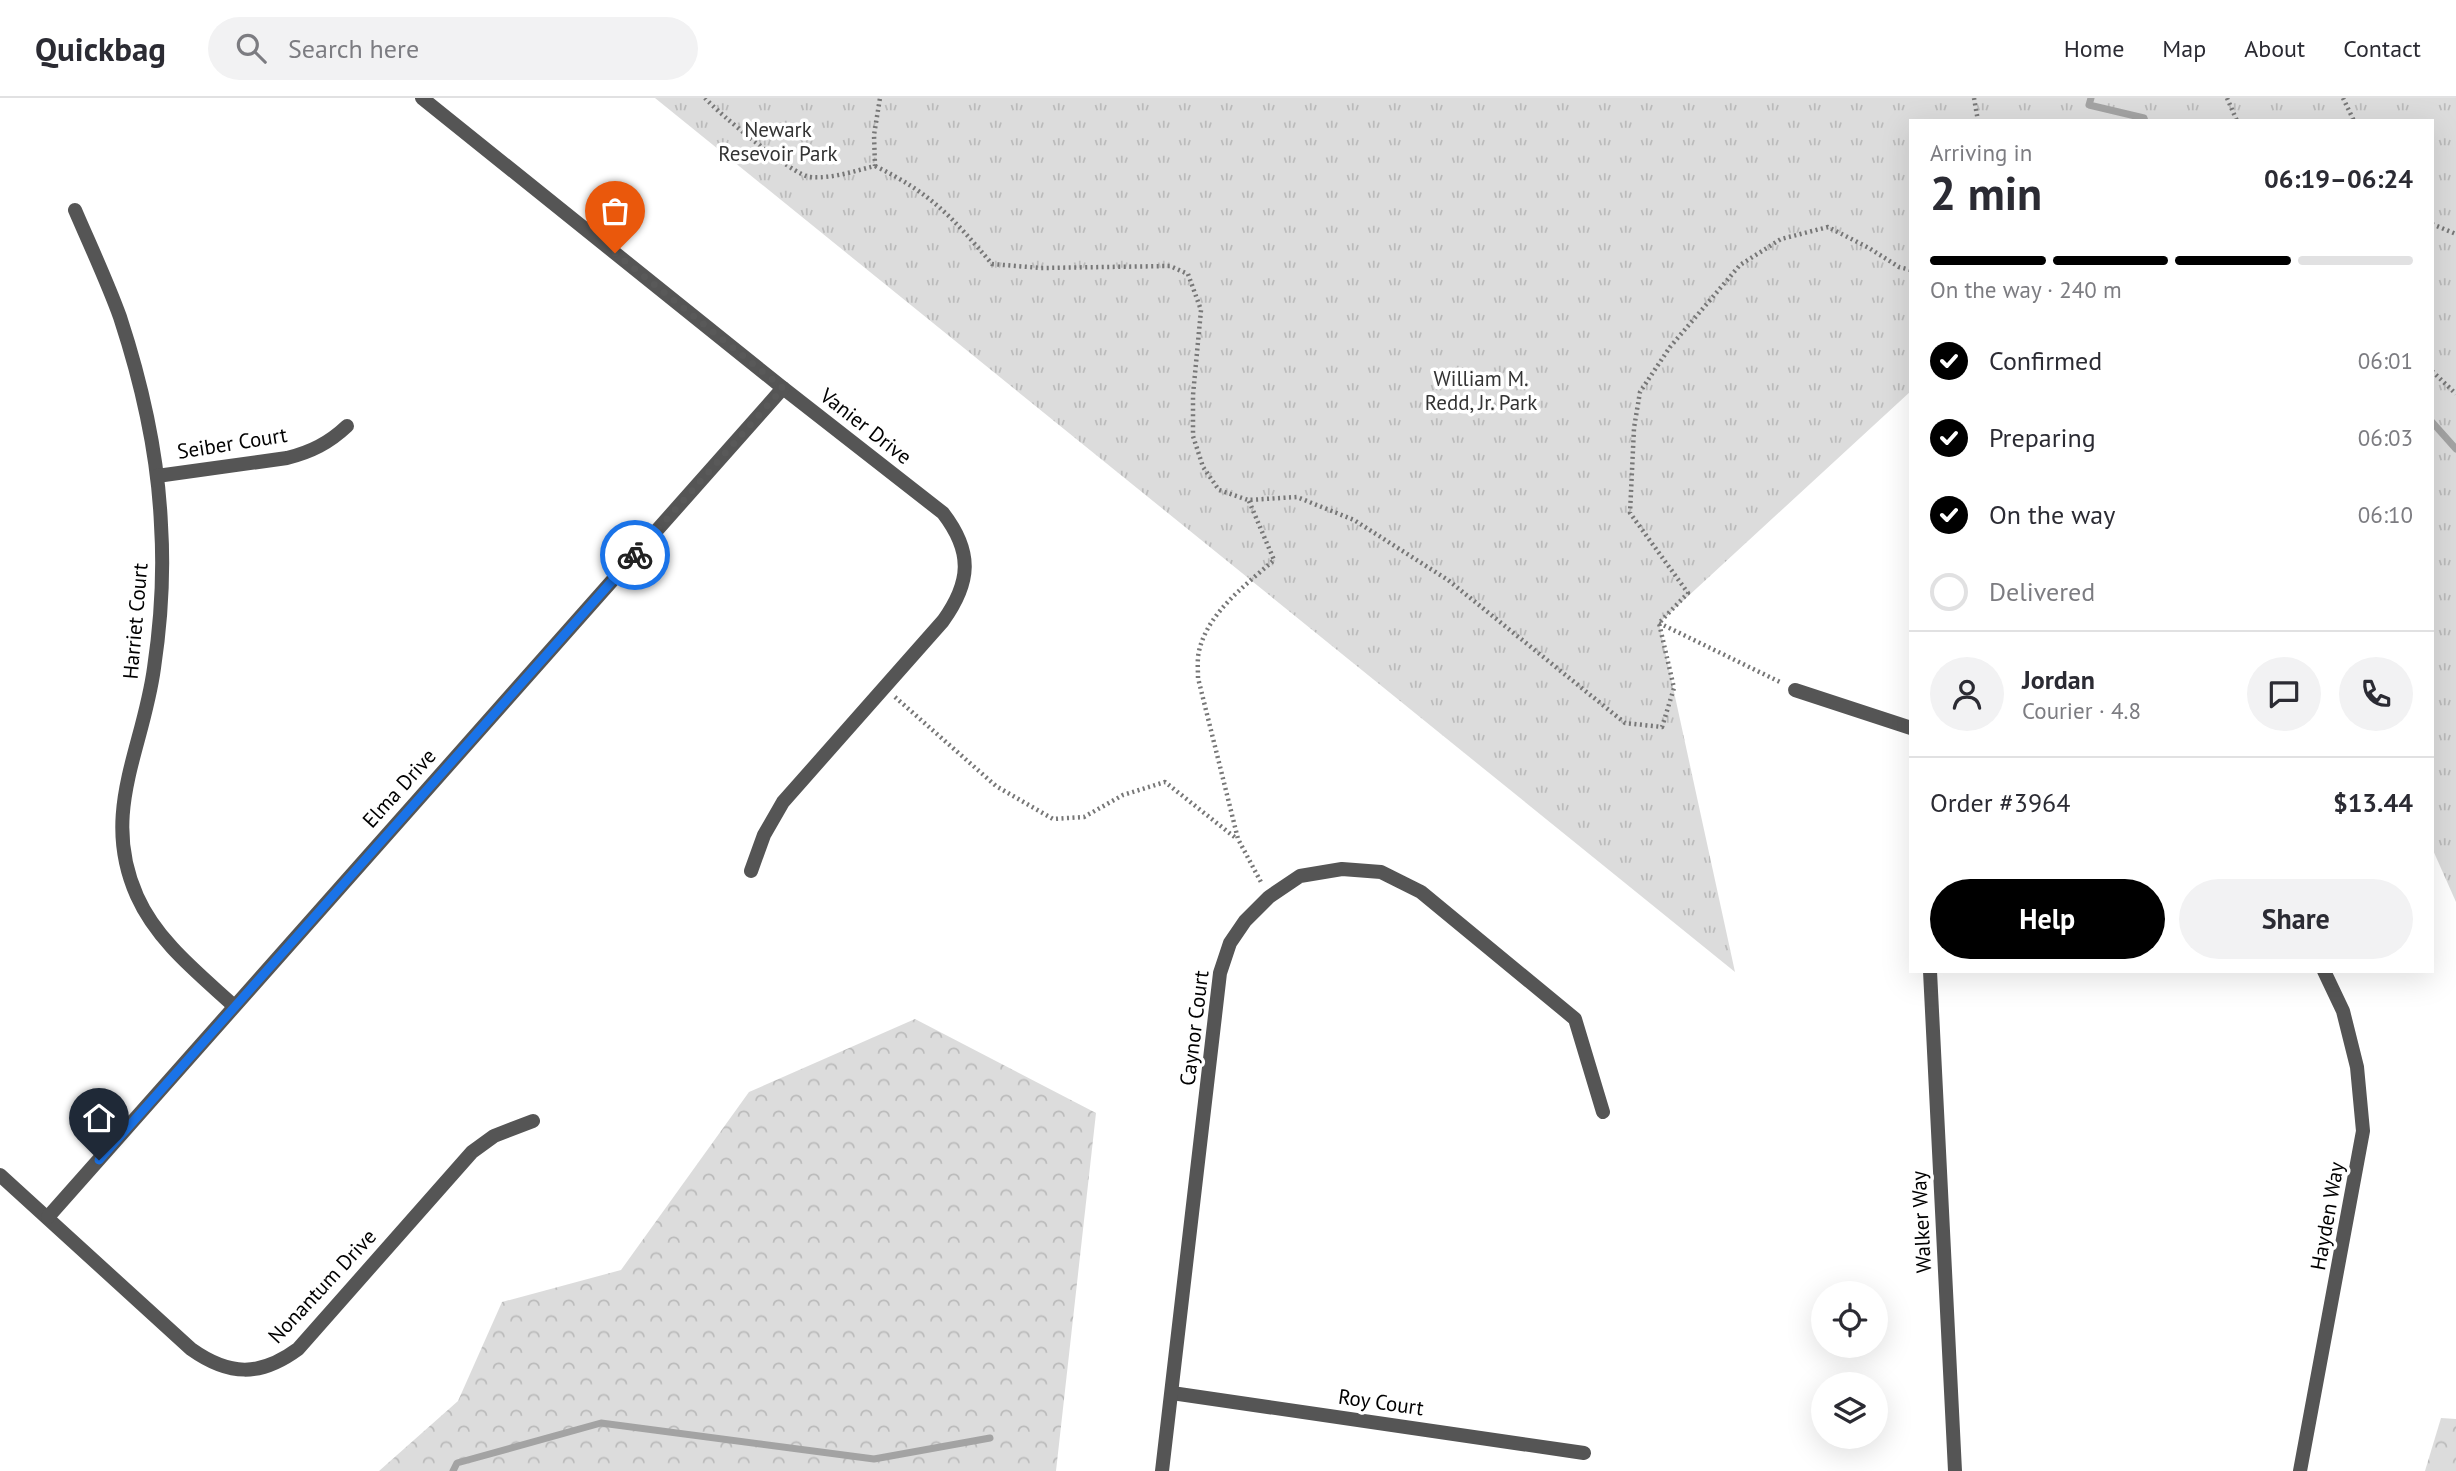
<!DOCTYPE html>
<html lang="en">
<head>
<meta charset="utf-8">
<style>
	body { margin:0; font-family:"PT Sans",sans-serif; background:#f2f2f3; color:#2b2b33; height:100vh; display:flex; flex-direction:column; font-size:26px; white-space:nowrap }
	* { box-sizing:border-box; margin:0 }
	p { font-size:23px; color:#7c7c81 }
	.icon { flex:none; width:38px; height:38px; fill:none; stroke:currentColor; stroke-width:2; stroke-linecap:round; stroke-linejoin:round }
	.map { position:relative; flex:1; overflow:hidden }
	.details { position:absolute; left:1909px; top:21px; width:525px; height:854px; display:flex; flex-direction:column; background:#fff; border-radius:0px; box-shadow:0 7px 28px #0002 }
	.details>* { flex:none }
	.tools { position:absolute; left:1811px; top:1183px; display:grid; gap:14px }
	.tools a { display:grid; place-items:center; width:77px; height:77px; border-radius:50%; background:#fff; box-shadow:0 7px 28px #0002; font-size:35px }
	.pin { position:absolute; display:grid; place-items:center; width:60px; height:60px; color:#fff; margin:-72px -30px; border-radius:50% 50% 50% 0; rotate:-45deg; box-shadow:0 0 7px #0007 }
	.pin .icon { rotate:45deg }
	.courier { position:absolute; display:grid; place-items:center; width:70px; height:70px; margin:-35px; border:5px solid #1a73e8; border-radius:50%; background:#fff; color:#222; box-shadow:0 2px 9px #0007 }
	.head em { font-style:normal; font-weight:700 }
	.head div { display:flex; flex-direction:column-reverse }
	.head { display:flex; align-items:center; justify-content:space-between; height:119px; padding:0 21px }
	h1 { font-size:46px; font-weight:700; line-height:52px }
	.bar { display:grid; grid-template-columns:repeat(4,1fr); gap:10px 7px; align-content:center; height:84px; padding:0 21px }
	.bar i { height:9px; border-radius:5px; background:#e1e1e2 }
	.bar .on { background:#000 }
	.bar p { grid-column:span 4 }
	.line { display:flex; align-items:center; gap:18px; padding:0 21px; border-top:2px solid #e1e1e2 }
	.line div { flex:1 }
	.round { display:grid; place-items:center; flex:none; width:74px; height:74px; border-radius:37px; background:#f2f2f3 }
	ol { padding:0 21px; list-style:none }
	li { display:flex; align-items:center; gap:21px; height:77px }
	li p { margin-inline-start:auto }
	li .icon { padding:7px; border-radius:50%; background:#000; color:#fff; stroke-width:4 }
	li:last-child { color:#7c7c81 }
	li i { width:38px; height:38px; border:4px solid #e1e1e2; border-radius:50% }
	.primary-button { display:flex; gap:14px; margin-top:auto; padding:14px 21px }
	.primary-button a { flex:1; height:80px; border-radius:42px; background:#000; color:#fff; font-size:28px; font-weight:700; line-height:80px; text-align:center }
	.primary-button a+a { background:#f2f2f3; color:#2b2b33 }
	header { display:flex; align-items:center; gap:42px; box-sizing:border-box; height:98px; padding:0 35px; background:#fff; border-bottom:2px solid #e1e1e2 }
	header strong { font-size:33px }
	nav { display:flex; gap:38px; margin-inline-start:auto; font-size:24px }
	.search { width:490px; height:63px; background:#f2f2f3; display:flex; align-items:center; gap:18px; box-sizing:border-box; padding:0 24px; border-radius:38px; color:#7c7c81; font-size:26px }
	.map>svg:first-child { display:block }
	.forest { fill:url(#forest-crowns) }
	.park { fill:url(#park-tufts) }
	.lines { fill:none; stroke-linecap:round; stroke-linejoin:round }
	.stream { stroke:#a3a3a3; stroke-width:7 }
	.path { stroke:#777; stroke-width:4.5; stroke-dasharray:2 3.5; stroke-linecap:butt }
	.minor { stroke:#555; stroke-width:14 }
	.done { stroke:#595959; stroke-width:7; stroke-dasharray:0 12.6 }
	.route { stroke:#1a73e8; stroke-width:9 }
	.labels { text-anchor:middle; dominant-baseline:central; stroke-width:7; stroke-linejoin:round; paint-order:stroke }
	.park-label { font-size:21px; fill:#333; stroke:#fff }
	.street-label { font-size:21px; fill:#000; stroke:#fff }
</style>
</head>
<body>
<header>
<strong>Quickbag</strong>
<div class="search"><svg class="icon" aria-label="search" viewBox="0 0 24 24"><circle cx="10" cy="10" r="6"/><path d="M15 15l6 6"/></svg>Search here</div>
<nav><a>Home</a><a>Map</a><a>About</a><a>Contact</a></nav>
</header>
<div class="map">
<svg width="2456" height="1373" viewBox="0 0 2456 1373">
	<defs>
		<pattern id="forest-crowns" width="20" height="18" patternUnits="userSpaceOnUse" patternTransform="scale(1.75)"><rect width="20" height="18" fill="#dcdcdc"/><path d="M2 6a3 3 0 1 1 6 0M12 15a3 3 0 1 1 6 0" fill="none" stroke="#bbb"/></pattern>
		<pattern id="park-tufts" width="24" height="20" patternUnits="userSpaceOnUse" patternTransform="scale(1.75)"><rect width="24" height="20" fill="#dcdcdc"/><path d="M3 7l-1-3M5 7V3M7 7l1-3M15 17l-1-3M17 17v-4M19 17l1-3" fill="none" stroke="#bbb"/></pattern>
	</defs>
	<rect width="100%" height="100%" fill="#fff"/>
	<g class="forest">
		<polygon points="915,921 1096,1015 1056,1373 379,1373 458,1303 502,1204 621,1172 749,994"/>
		<polygon points="2441,1320 2456,1321 2456,1373 2425,1373"/>
	</g>
	<polygon class="park" points="655,0 2456,0 2456,804 2432,750 2432,23 1911,23 1911,293 1659,525 1735,874"/>
	<g class="lines">
		<g class="stream">
			<polyline points="2091,0 2089,7 2144,20 2145,23"/>
			<polyline points="2432,324 2456,351"/>
			<polyline points="453,1373 457,1365 601,1325 874,1361 990,1340"/>
		</g>
		<g class="path">
			<path d="M705 0C718 15 794 78 810 79 832 81 854 73 875 68L874 37 880 0"/>
			<polyline points="1974,0 1978,23"/>
			<polyline points="2227,0 2237,23"/>
			<polyline points="2343,0 2354,23"/>
			<path d="M875 68C931 95 953 120 992 166L1041 170 1170 168 1188 176 1201 212 1193 297V338L1203 369 1219 392 1248 402 1297 399 1354 422 1448 482 1625 625 1662 629 1674 590 1659 525 1688 495 1630 415 1634 330 1640 294 1670 249 1740 167 1781 141 1828 129 1869 150 1899 169 1911 172"/>
			<polyline points="2432,126 2456,136"/>
			<polyline points="2432,273 2456,296"/>
			<path d="M1249 403 1274 462C1246 487 1208 514 1199 553 1197 561 1198 571 1198 580L1238 741 1262 786"/>
			<polyline points="1659,525 1782,585"/>
			<polyline points="895,599 996,688 1053,721 1084,719 1123,697 1165,684 1237,741"/>
		</g>
		<g class="minor">
			<path d="M422 0 783 290 943 415C973 454 971 484 943 523L783 704 764 737 751 773"/>
			<path d="M75 112C90 147 107 183 120 219 142 286 158 356 161 427 164 474 161 523 154 570 143 652 100 715 137 798 157 843 198 875 234 908"/>
			<path d="M157 378 287 360C311 354 329 345 347 328"/>
			<polyline points="1795,592 1911,630"/>
			<polyline points="1930,873 1955,1373"/>
			<path d="M0 1077 191 1251C229 1278 260 1279 298 1251L472 1054 494 1038 533 1023"/>
			<polyline points="48,1119 783,290"/>
			<polyline points="1172,1295 1584,1355"/>
			<polyline points="1162,1373 1220,875 1230,845 1245,823 1269,799 1300,778 1342,771 1381,774 1421,794 1575,921 1603,1014"/>
			<polyline points="2300,1373 2363,1033 2357,969 2343,913 2324,873"/>
		</g>
	</g>
	<g class="lines">
		<polyline class="done" points="615,155 783,290 635,457"/>
		<polyline class="route" points="99,1062 635,457"/>
	</g>
	<g class="labels">
		<g class="park-label">
			<text x="778" y="31">Newark<tspan x="778" dy="24">Resevoir Park</tspan></text>
			<text x="1481" y="280">William M.<tspan x="1481" dy="24">Redd, Jr. Park</tspan></text>
		</g>
		<g class="street-label">
			<text transform="translate(866 328) rotate(38)">Vanier Drive</text>
			<text transform="translate(232 345) rotate(-9)">Seiber Court</text>
			<text transform="translate(135 523) rotate(-85)">Harriet Court</text>
			<text transform="translate(399 690) rotate(-48)">Elma Drive</text>
			<text transform="translate(1194 930) rotate(-83)">Caynor Court</text>
			<text transform="translate(2327 1118) rotate(-80)">Hayden Way</text>
			<text transform="translate(1921 1124) rotate(-93)">Walker Way</text>
			<text transform="translate(322 1188) rotate(-47)">Nonantum Drive</text>
			<text transform="translate(1381 1304) rotate(8)">Roy Court</text>
		</g>
	</g>
</svg>
<div class="tools">
<a><svg class="icon" aria-label="locate" viewBox="0 0 24 24"><circle cx="12" cy="12" r="6"/><path d="M12 2v4M12 18v4M2 12h4M18 12h4"/></svg></a>
<a><svg class="icon" aria-label="layers" viewBox="0 0 24 24"><path d="M12 4l9 5-9 5-9-5zM3 14l9 5 9-5"/></svg></a>
</div>
<div class="pin" style="left:615px;top:155px;background:#ea580c"><svg class="icon" aria-label="bag" viewBox="0 0 24 24"><path d="M5 8h14l-1 12H6zM9 8a3 3 0 0 1 6 0"/></svg></div>
<div class="pin" style="left:99px;top:1062px;background:#1f2937"><svg class="icon" aria-label="home" viewBox="0 0 24 24"><path d="M3 11l9-7 9 7M6 9v11h12V9"/></svg></div>
<div class="courier" style="left:635px;top:457px"><svg class="icon" aria-label="bike" viewBox="0 0 24 24"><circle cx="6" cy="16" r="4"/><circle cx="18" cy="16" r="4"/><path d="M6 16l4-8h5l3 8M10 8l3 8H6M13 5h3"/></svg></div>
<section class="details">
<div class="head"><div><h1>2 min</h1><p>Arriving in</p></div><em>06:19–06:24</em></div>
<div class="bar"><i class="on"></i><i class="on"></i><i class="on"></i><i></i><p>On the way · 240 m</p></div>
<ol>
<li><svg class="icon" aria-label="check" viewBox="0 0 24 24"><path d="M5 12l5 5 9-10"/></svg>Confirmed<p>06:01</p></li>
<li><svg class="icon" aria-label="check" viewBox="0 0 24 24"><path d="M5 12l5 5 9-10"/></svg>Preparing<p>06:03</p></li>
<li><svg class="icon" aria-label="check" viewBox="0 0 24 24"><path d="M5 12l5 5 9-10"/></svg>On the way<p>06:10</p></li>
<li><i></i>Delivered</li>
</ol>
<div class="line" style="height:126px"><a class="round"><svg class="icon" aria-label="person" viewBox="0 0 24 24"><circle cx="12" cy="8" r="4"/><path d="M4 21q1-7 8-7t8 7"/></svg></a><div><b>Jordan</b><p>Courier · 4.8</p></div><a class="round"><svg class="icon" aria-label="chat" viewBox="0 0 24 24"><path d="M4 5h16v11H9l-5 4z"/></svg></a><a class="round"><svg class="icon" aria-label="phone" viewBox="0 0 24 24"><path d="M5 4h4l2 5-3 2q2 4 5 5l2-3 5 2v4C11 20 4 13 5 4z"/></svg></a></div>
<div class="line" style="height:91px"><div>Order #3964</div><b>$13.44</b></div>
<div class="primary-button"><a>Help</a><a>Share</a></div>
</section>
</div>
</body>
</html>
